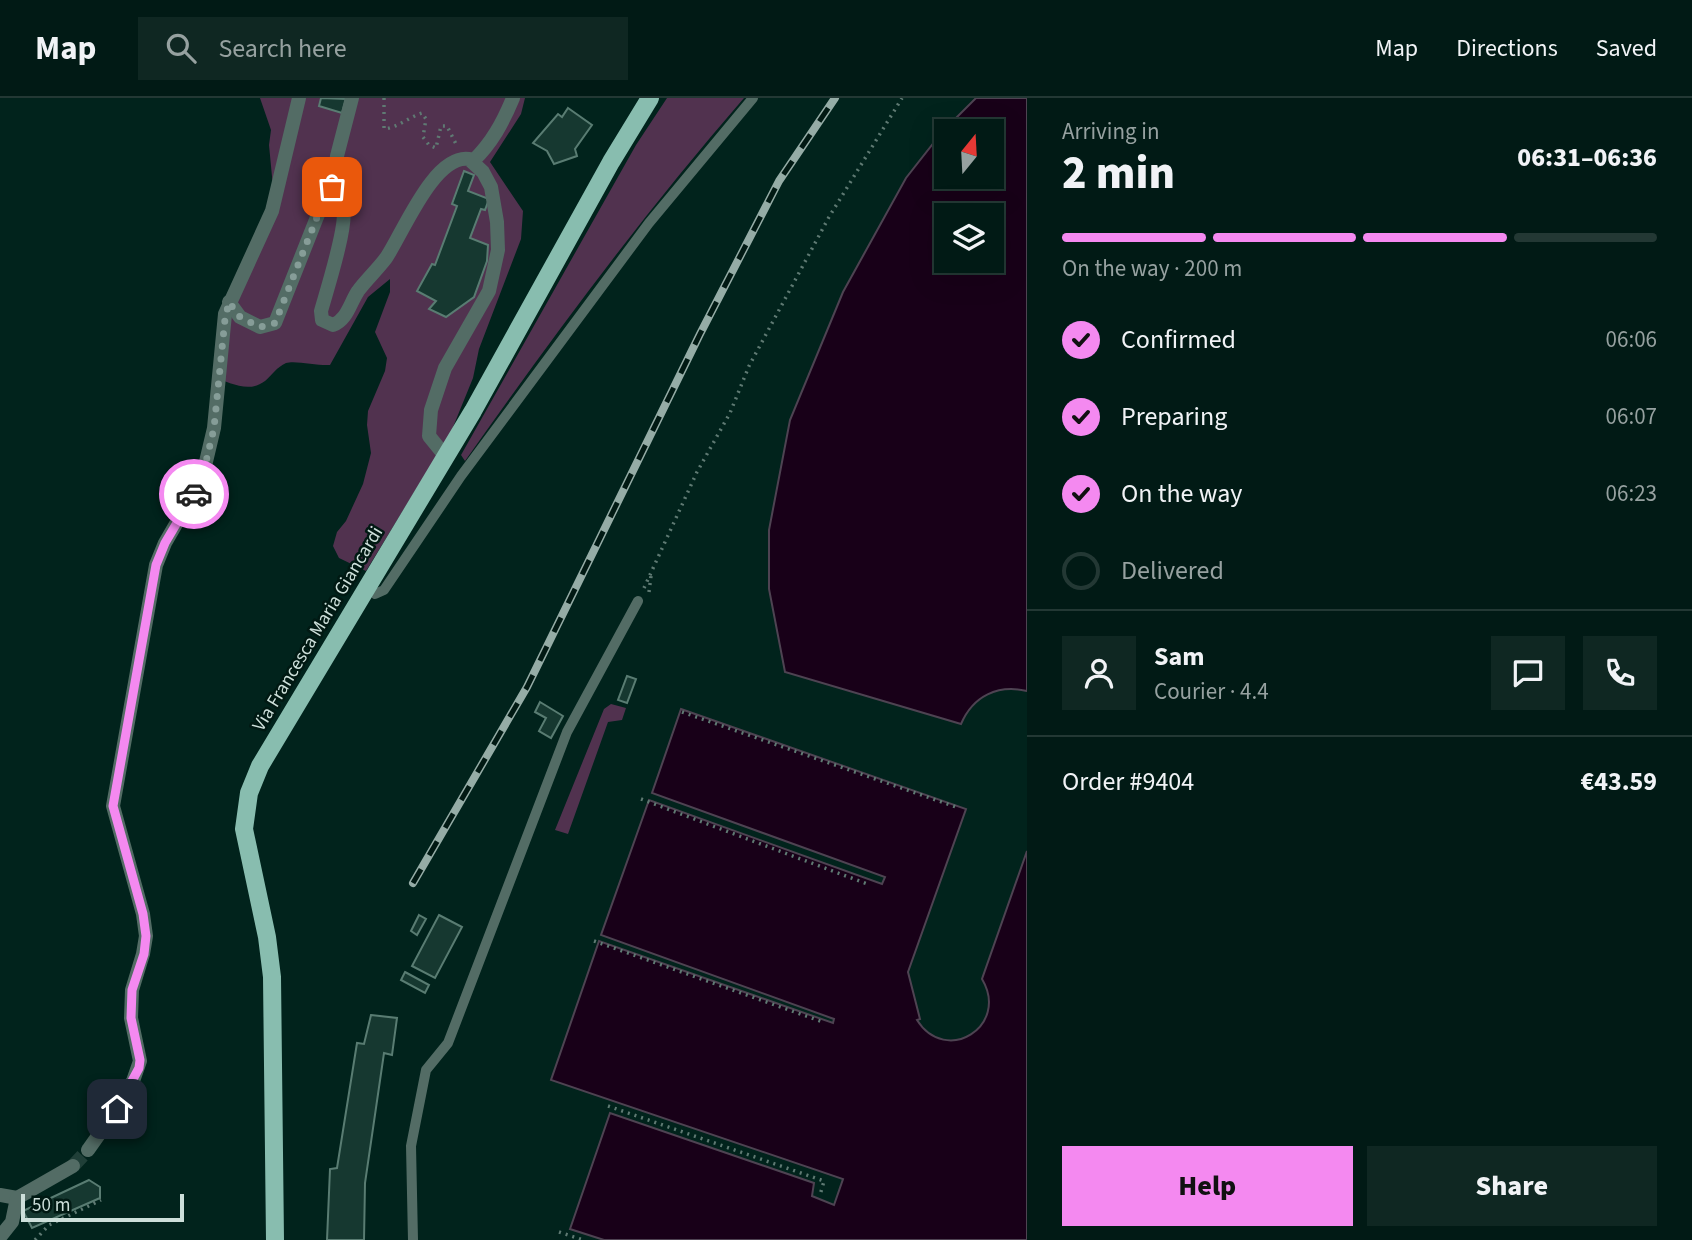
<!DOCTYPE html>
<html lang="en">
<head>
<meta charset="utf-8">
<style>
	body { margin:0; font-family:"Source Sans 3",sans-serif; background:#0f2722; color:#f1f3f6; height:100vh; display:flex; flex-direction:column; font-size:26px; white-space:nowrap }
	* { box-sizing:border-box; margin:0 }
	p { font-size:23px; color:#96a1a0 }
	.icon { flex:none; width:38px; height:38px; fill:none; stroke:currentColor; stroke-width:2; stroke-linecap:round; stroke-linejoin:round }
	.map { position:relative; flex:1; overflow:hidden }
	.drawer { display:flex; flex-direction:column; background:#011a15; width:665px }
	.drawer>* { flex:none }
	.needle { width:46px; rotate:18deg }
	.fabs { position:absolute; left:934px; top:21px; display:grid; gap:14px }
	.fabs a { display:grid; place-items:center; width:70px; height:70px; border-radius:0px; background:#011a15; box-shadow:0 7px 28px #0002,0 0 0 2px #233834; font-size:35px }
	.scale { position:absolute; left:21px; bottom:18px; width:163px; box-sizing:border-box; padding-left:7px; border:4px solid #cddfda; border-top:0; font-size:19px; line-height:24px; white-space:nowrap; color:#cddfda; -webkit-text-stroke:5px #011913; paint-order:stroke }
	.pin { position:absolute; display:grid; place-items:center; width:60px; height:60px; color:#fff; margin:-30px; border-radius:14px; box-shadow:0 4px 10px #0006 }
	.courier { position:absolute; display:grid; place-items:center; width:70px; height:70px; margin:-35px; border:5px solid #f489f0; border-radius:50%; background:#fff; color:#222; box-shadow:0 2px 9px #0007 }
	.summary em { font-style:normal; font-weight:800 }
	.summary div { display:flex; flex-direction:column-reverse }
	.summary { display:flex; align-items:center; justify-content:space-between; height:119px; padding:0 35px }
	h1 { font-size:46px; font-weight:800; line-height:52px }
	.bar { display:grid; grid-template-columns:repeat(4,1fr); gap:10px 7px; align-content:center; height:84px; padding:0 35px }
	.bar i { height:9px; border-radius:5px; background:#233834 }
	.bar .active { background:#f489f0 }
	.bar p { grid-column:span 4 }
	.line { display:flex; align-items:center; gap:18px; padding:0 35px; border-top:2px solid #233834 }
	.line div { flex:1 }
	.round { display:grid; place-items:center; flex:none; width:74px; height:74px; border-radius:0px; background:#0f2722 }
	ol { padding:0 35px; list-style:none }
	li { display:flex; align-items:center; gap:21px; height:77px }
	li p { margin-inline-start:auto }
	li .icon { padding:7px; border-radius:50%; background:#f489f0; color:#111; stroke-width:4 }
	li:last-child { color:#96a1a0 }
	li i { width:38px; height:38px; border:4px solid #233834; border-radius:50% }
	.button { display:flex; gap:14px; margin-top:auto; padding:14px 35px }
	.button a { flex:1; height:80px; border-radius:0px; background:#f489f0; color:#111; font-size:28px; font-weight:800; line-height:80px; text-align:center }
	.button a+a { background:#0f2722; color:#f1f3f6 }
	header { display:flex; align-items:center; gap:42px; box-sizing:border-box; height:98px; padding:0 35px; background:#011a15; border-bottom:2px solid #233834 }
	header strong { font-size:33px }
	nav { display:flex; gap:38px; margin-inline-start:auto; font-size:24px }
	.search { width:490px; height:63px; background:#0f2722; display:flex; align-items:center; gap:18px; box-sizing:border-box; padding:0 24px; border-radius:0px; color:#96a1a0; font-size:26px }
	main { display:flex; flex:1; min-height:0 }
	.map>svg:first-child { display:block }
	.green { fill:#51324f }
	.water { fill:#180018; stroke:#4e4352; stroke-width:2; fill-rule:evenodd }
	.building { fill:#163830; stroke:#597c72; stroke-width:2 }
	.lines { fill:none; stroke-linecap:round; stroke-linejoin:round }
	.street-tunnel { stroke:#203f38; stroke-width:14; stroke-dasharray:14 7; stroke-linecap:butt }
	.path { stroke:#5f7a73; stroke-width:3.5; stroke-dasharray:2 5; stroke-linecap:butt }
	.lane { stroke:#536c65; stroke-width:10 }
	.street { stroke:#536c65; stroke-width:14 }
	.primary { stroke:#88bdaf; stroke-width:18 }
	.rail-casing { stroke:#95aca6; stroke-width:8 }
	.rail { stroke:#011913; stroke-width:5; stroke-dasharray:16; stroke-linecap:butt }
	.done { stroke:#869d98; stroke-width:7; stroke-dasharray:0 12.6 }
	.route { stroke:#f489f0; stroke-width:9 }
	.labels { text-anchor:middle; dominant-baseline:central; stroke-width:5; stroke-linejoin:round; paint-order:stroke }
	.street-label { font-size:19px; fill:#cddfda; stroke:#011913 }
</style>
</head>
<body>
<header>
<strong>Map</strong>
<div class="search"><svg class="icon" aria-label="search" viewBox="0 0 24 24"><circle cx="10" cy="10" r="6"/><path d="M15 15l6 6"/></svg>Search here</div>
<nav><a>Map</a><a>Directions</a><a>Saved</a></nav>
</header>
<main>
<div class="map">
<svg width="1027" height="1142" viewBox="0 0 1027 1142">
	<rect width="100%" height="100%" fill="#01231c"/>
	<g class="green">
		<path d="M260 0H525L521 16 490 64 523 113 521 141 479 251 473 280 451 334 366 473 339 460 333 448 337 434 346 423 363 386 371 355 367 327 368 313 385 273 387 260 375 234 390 194V181L368 199 330 267C318 268 295 262 286 265 277 269 272 277 265 283 248 296 230 284 212 279L273 89 269 47 271 32Z"/>
		<path d="M667 0H744C644 115 553 238 465 363L461 357 636 47Z"/>
		<polygon points="611,606 626,610 622,622 608,624 568,736 555,732 604,611"/>
	</g>
	<g class="water">
		<path d="M976 0H1027V593C998 586 973 598 961 626L785 574 769 491V432L790 322 843 194 906 80 943 33ZM947 33H992V79H947ZM947 117H992V163H947Z"/>
		<path d="M681 611 966 711 908 874 920 921 917 922C946 968 1010 928 982 881L1027 753V1142H604L570 1131 610 1015 814 1085 812 1098 834 1107 843 1081 551 982 599 843 833 925 834 921 601 837 649 702 882 786 885 779 652 695Z"/>
	</g>
	<g class="building">
		<polygon points="321,0 346,1 342,15 319,8"/>
		<polygon points="568,10 592,27 575,51 577,58 554,66 547,53 533,45 558,16 562,19"/>
		<polygon points="464,73 474,77 468,93 489,101 485,112 481,111 470,140 488,147 487,163 474,199 446,219 429,211 436,203 417,193 432,166 435,167 457,108 452,106"/>
		<polygon points="627,578 636,581 627,605 618,602"/>
		<polygon points="540,604 563,618 551,640 539,633 546,620 535,614"/>
		<polygon points="419,817 426,821 417,837 411,833"/>
		<polygon points="439,817 462,829 435,880 412,868"/>
		<polygon points="405,874 429,887 425,895 401,882"/>
		<polygon points="371,917 397,920 392,957 384,955 365,1085 364,1142 327,1142 330,1071 337,1070 357,945 364,946"/>
		<polygon points="89,1082 100,1089 100,1100 32,1130 23,1113"/>
	</g>
	<g class="lines">
		<polyline class="street-tunnel" points="73,1068 88,1052"/>
		<g class="path">
			<path d="M384 0V31C397 30 409 19 422 15L426 21 423 39 429 47 436 50 441 28H447L456 46"/>
			<polyline points="644,490 697,374 730,315 749,268 829,119 902,0"/>
			<polyline points="649,494 651,478"/>
			<polyline points="682,614 959,710"/>
			<polyline points="641,701 870,787"/>
			<polyline points="594,843 823,924"/>
			<polyline points="608,1008 824,1083 820,1097"/>
			<polyline points="559,1134 583,1142"/>
			<polyline points="35,1142 49,1127 101,1102"/>
		</g>
		<g class="lane">
			<polyline points="375,496 384,492 461,378 649,125 753,0"/>
			<polyline points="413,1142 411,1048 426,972 448,945 567,634 638,503"/>
		</g>
		<g class="street">
			<path d="M473 63C492 45 503 24 513 0"/>
			<path d="M330 102C336 103 340 105 343 111 348 126 326 195 321 213L322 222 333 227C347 222 350 205 358 193 366 182 377 172 386 160 403 135 434 56 469 61L483 74 491 89 497 124 498 152 489 193 445 270 431 312 429 338 446 359"/>
			<polyline points="229,204 240,219 260,229 275,225 321,109 330,102 337,58 352,0"/>
			<polyline points="88,1052 117,1011 133,983 140,963 131,920 132,892 143,856 146,838 143,816 113,708 156,467 165,445 198,388 205,368 214,330 225,216 272,113 299,0"/>
			<polyline points="0,1097 17,1100"/>
			<polyline points="17,1100 73,1068"/>
			<polyline points="0,1139 12,1124 17,1100"/>
		</g>
		<polyline class="primary" points="275,1142 272,879 267,839 244,731 249,695 260,668 473,313 611,64 650,0"/>
		<g class="rail-casing">
			<polyline id="rail" points="413,785 527,589 700,236 779,83 835,0"/>
		</g>
		<use href="#rail" class="rail"/>
	</g>
	<g class="lines">
		<polyline class="done" points="194,396 205,368 214,330 225,221 229,204 240,219 260,229 275,225 321,109 330,102 332,89"/>
		<polyline class="route" points="117,1011 139,970 140,962 131,920 132,892 144,856 146,838 143,816 113,708 156,467 165,445 194,396"/>
	</g>
	<g class="labels">
		<g class="street-label">
			<text transform="translate(318 531) rotate(-59)">Via Francesca Maria Giancardi</text>
		</g>
	</g>
</svg>
<div class="fabs">
<a><svg class="needle" viewBox="-14 -14 28 28"><path d="M0-13l5 13h-10z" fill="#e53935"/><path d="M0 13l5-13h-10z" fill="#96a1a0"/></svg></a>
<a><svg class="icon" aria-label="layers" viewBox="0 0 24 24"><path d="M12 4l9 5-9 5-9-5zM3 14l9 5 9-5"/></svg></a>
</div>
<div class="scale">50 m</div>
<div class="pin" style="left:332px;top:89px;background:#ea580c"><svg class="icon" aria-label="bag" viewBox="0 0 24 24"><path d="M5 8h14l-1 12H6zM9 8a3 3 0 0 1 6 0"/></svg></div>
<div class="pin" style="left:117px;top:1011px;background:#1f2937"><svg class="icon" aria-label="home" viewBox="0 0 24 24"><path d="M3 11l9-7 9 7M6 9v11h12V9"/></svg></div>
<div class="courier" style="left:194px;top:396px"><svg class="icon" aria-label="car" viewBox="0 0 24 24"><path d="M5 17H2v-5l4-1 3-4h7l3 4 3 1v5h-3M9 17h6M6 11h13"/><circle cx="7" cy="17" r="2"/><circle cx="17" cy="17" r="2"/></svg></div>
</div>
<section class="drawer">
<div class="summary"><div><h1>2 min</h1><p>Arriving in</p></div><em>06:31–06:36</em></div>
<div class="bar"><i class="active"></i><i class="active"></i><i class="active"></i><i></i><p>On the way · 200 m</p></div>
<ol>
<li><svg class="icon" aria-label="check" viewBox="0 0 24 24"><path d="M5 12l5 5 9-10"/></svg>Confirmed<p>06:06</p></li>
<li><svg class="icon" aria-label="check" viewBox="0 0 24 24"><path d="M5 12l5 5 9-10"/></svg>Preparing<p>06:07</p></li>
<li><svg class="icon" aria-label="check" viewBox="0 0 24 24"><path d="M5 12l5 5 9-10"/></svg>On the way<p>06:23</p></li>
<li><i></i>Delivered</li>
</ol>
<div class="line" style="height:126px"><a class="round"><svg class="icon" aria-label="person" viewBox="0 0 24 24"><circle cx="12" cy="8" r="4"/><path d="M4 21q1-7 8-7t8 7"/></svg></a><div><b>Sam</b><p>Courier · 4.4</p></div><a class="round"><svg class="icon" aria-label="chat" viewBox="0 0 24 24"><path d="M4 5h16v11H9l-5 4z"/></svg></a><a class="round"><svg class="icon" aria-label="phone" viewBox="0 0 24 24"><path d="M5 4h4l2 5-3 2q2 4 5 5l2-3 5 2v4C11 20 4 13 5 4z"/></svg></a></div>
<div class="line" style="height:91px"><div>Order #9404</div><b>€43.59</b></div>
<div class="button"><a>Help</a><a>Share</a></div>
</section>
</main>
</body>
</html>
